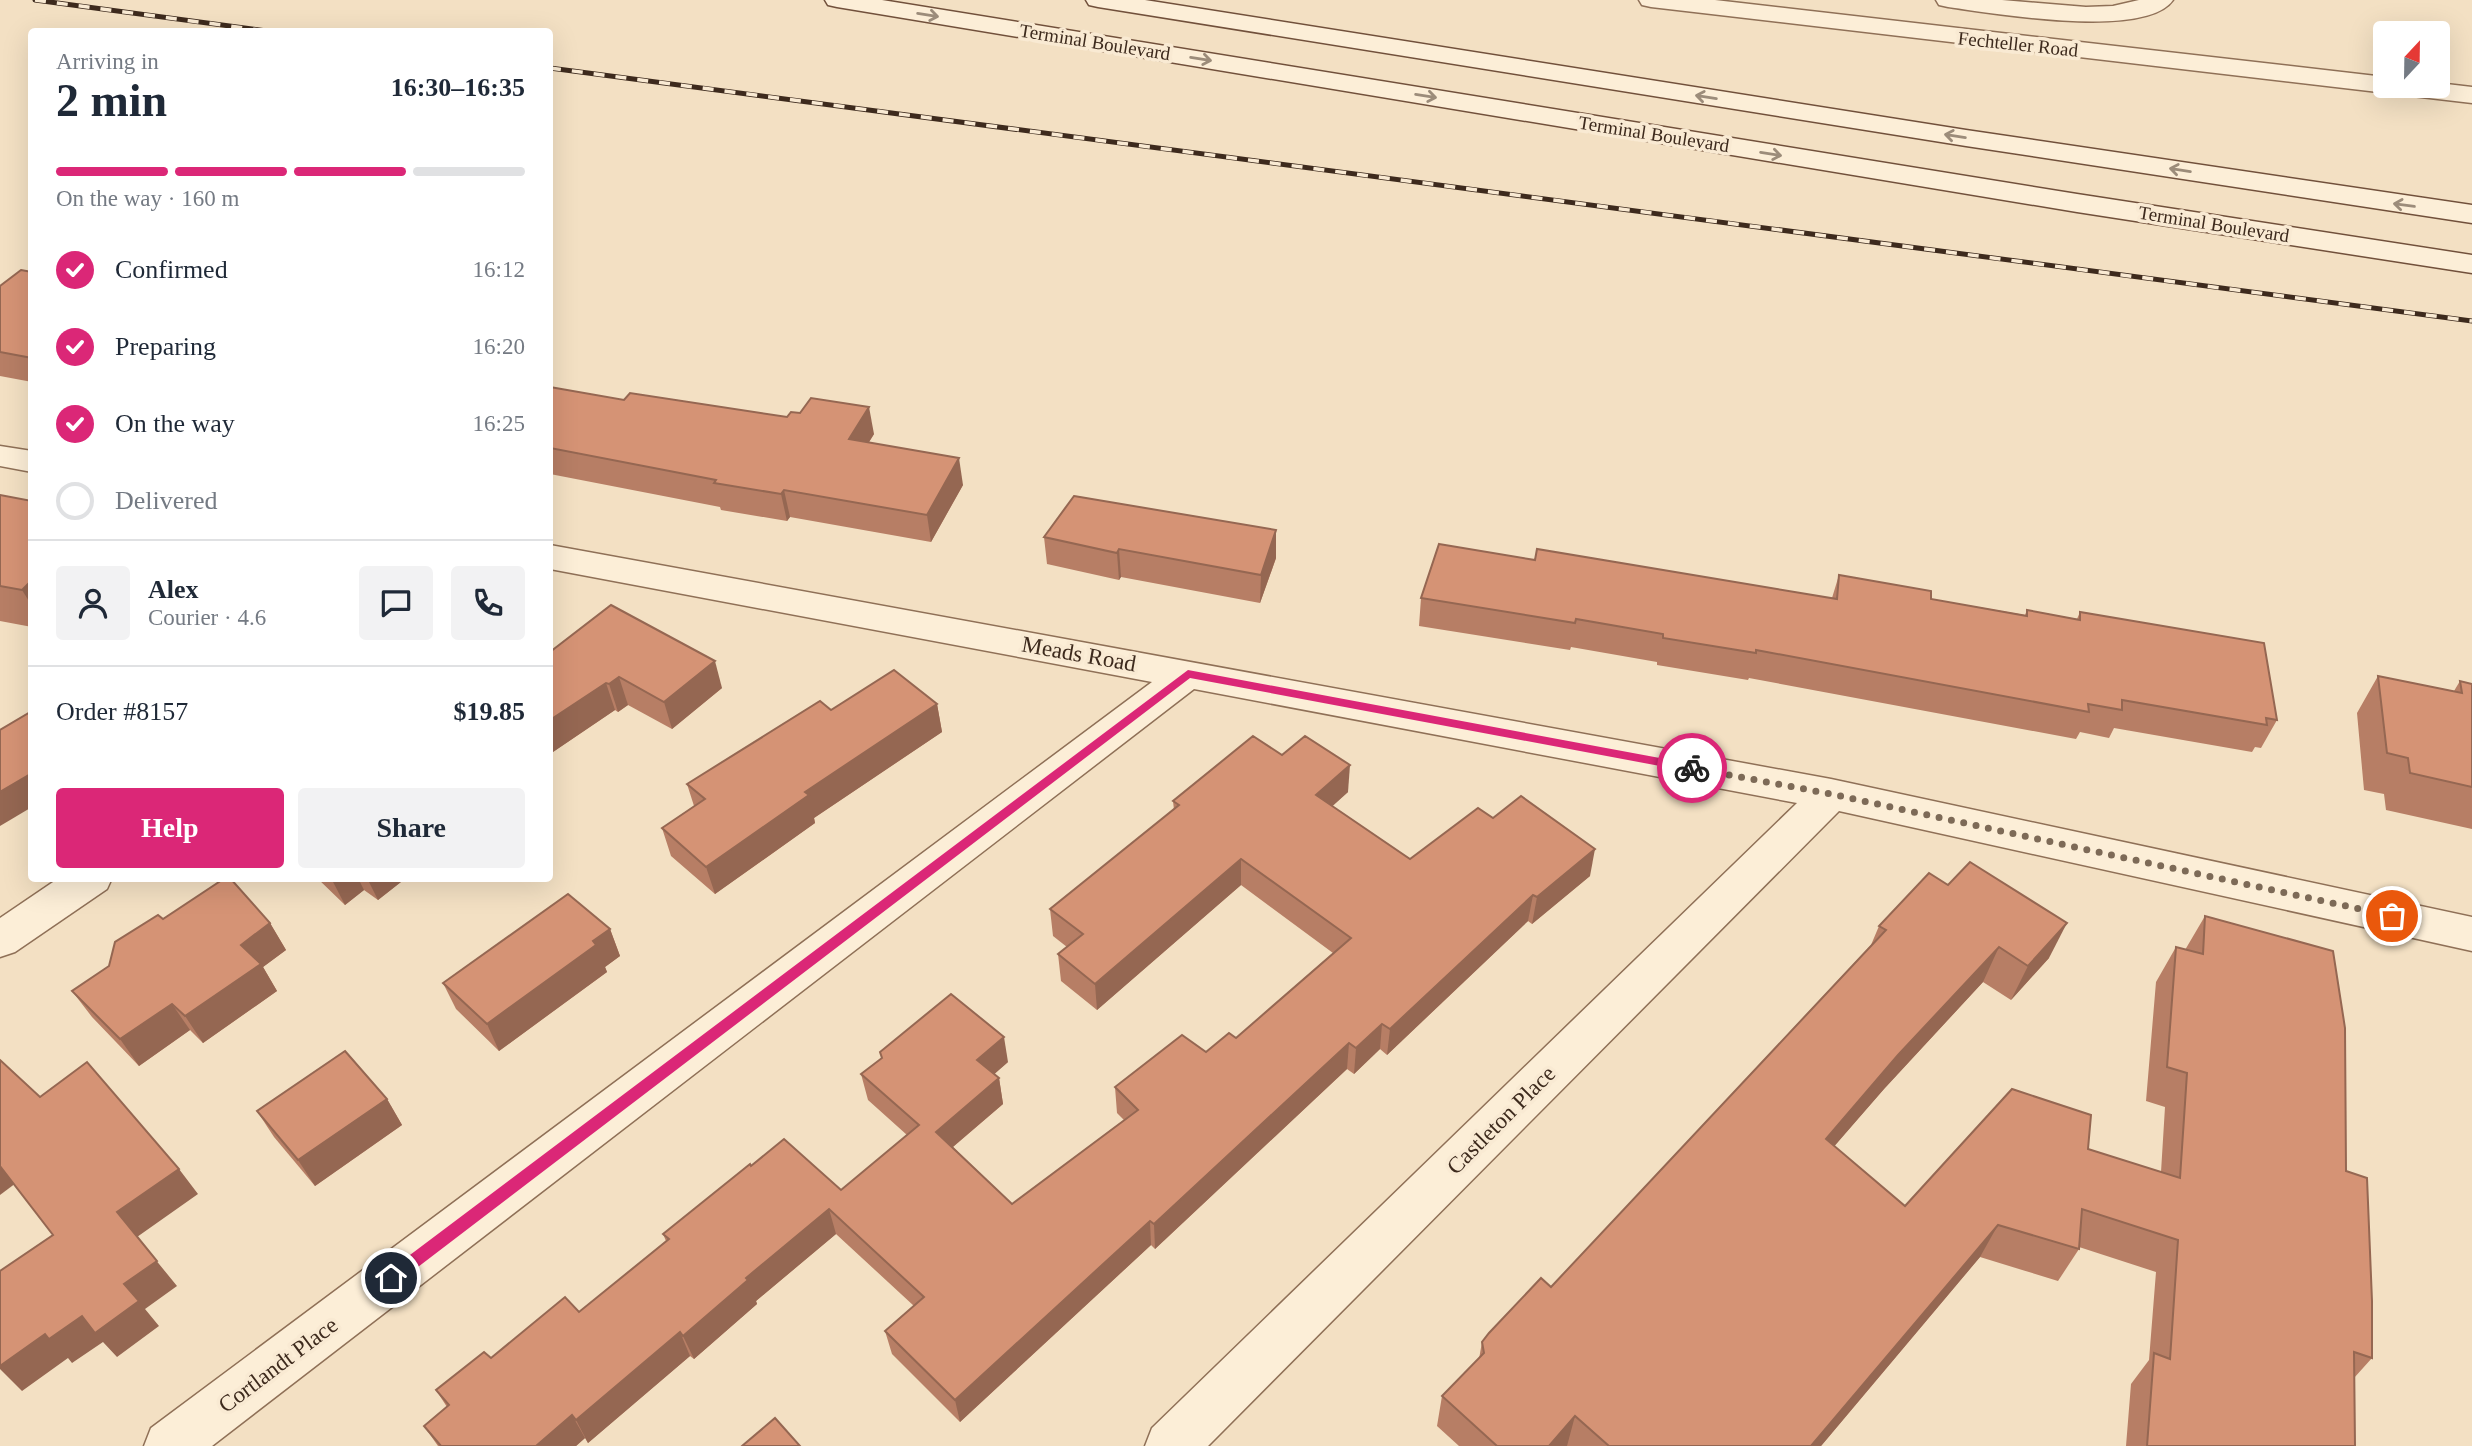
<!DOCTYPE html>
<html lang="en">
<head>
<meta charset="utf-8">
<style>
	body { margin:0; font-family:Georgia,serif; background:#f2f2f3; color:#1f2937; height:100vh; display:flex; flex-direction:column; font-size:26px; white-space:nowrap }
	* { box-sizing:border-box; margin:0 }
	p { font-size:23px; color:#747a83 }
	.icon { flex:none; width:38px; height:38px; fill:none; stroke:currentColor; stroke-width:2; stroke-linecap:round; stroke-linejoin:round }
	.map { position:relative; flex:1; overflow:hidden }
	.panel { position:absolute; left:28px; top:28px; width:525px; height:854px; display:flex; flex-direction:column; background:#fff; border-radius:7px; box-shadow:0 7px 28px #0002 }
	.panel>* { flex:none }
	.needle { width:46px; rotate:22deg }
	.fabs { position:absolute; left:2373px; top:21px; display:grid; gap:14px }
	.fabs a { display:grid; place-items:center; width:77px; height:77px; border-radius:7px; background:#fff; box-shadow:0 7px 28px #0002; font-size:35px }
	.pin { position:absolute; display:grid; place-items:center; width:60px; height:60px; color:#fff; margin:-30px; border:4px solid #fff; border-radius:50%; box-shadow:0 2px 7px #0007 }
	.courier { position:absolute; display:grid; place-items:center; width:70px; height:70px; margin:-35px; border:5px solid #db2777; border-radius:50%; background:#fff; color:#222; box-shadow:0 2px 9px #0007 }
	.head em { font-style:normal; font-weight:700 }
	.head div { display:flex; flex-direction:column-reverse }
	.head { display:flex; align-items:center; justify-content:space-between; height:119px; padding:0 28px }
	h1 { font-size:46px; font-weight:700; line-height:52px }
	.bar { display:grid; grid-template-columns:repeat(4,1fr); gap:10px 7px; align-content:center; height:84px; padding:0 28px }
	.bar i { height:9px; border-radius:5px; background:#e0e1e3 }
	.bar .on { background:#db2777 }
	.bar p { grid-column:span 4 }
	.line { display:flex; align-items:center; gap:18px; padding:0 28px; border-top:2px solid #e0e1e3 }
	.line div { flex:1 }
	.round { display:grid; place-items:center; flex:none; width:74px; height:74px; border-radius:7px; background:#f2f2f3 }
	ol { padding:0 28px; list-style:none }
	li { display:flex; align-items:center; gap:21px; height:77px }
	li p { margin-inline-start:auto }
	li .icon { padding:7px; border-radius:50%; background:#db2777; color:#fff; stroke-width:4 }
	li:last-child { color:#747a83 }
	li i { width:38px; height:38px; border:4px solid #e0e1e3; border-radius:50% }
	.cta { display:flex; gap:14px; margin-top:auto; padding:14px 28px }
	.cta a { flex:1; height:80px; border-radius:7px; background:#db2777; color:#fff; font-size:28px; font-weight:700; line-height:80px; text-align:center }
	.cta a+a { background:#f2f2f3; color:#1f2937 }
	.map>svg:first-child { display:block }
	.lines { fill:none; stroke-linecap:round; stroke-linejoin:round }
	.street-casing { stroke:#8f7057; stroke-width:3 }
	.secondary-casing { stroke:#71503b; stroke-width:3 }
	.street { fill:#fceed7; fill-rule:evenodd }
	.secondary { fill:#fceed7; fill-rule:evenodd }
	.rail-casing { stroke:#3d2a1d; stroke-width:5 }
	.rail { stroke:#f9ead3; stroke-width:3.5; stroke-dasharray:11; stroke-linecap:butt }
	.wall { fill:#b77e65 }
	.shaded-wall { fill:#956752 }
	.building { fill:#d59375; stroke:#956752; stroke-width:2 }
	.oneway { stroke:#9c8c7a }
	.route { fill:#db2777 }
	.done { stroke:#7d6a57; stroke-width:7; stroke-dasharray:0 12.6 }
	.labels { text-anchor:middle; dominant-baseline:central; stroke-width:7; stroke-linejoin:round; paint-order:stroke }
	.far-street-label { font-size:19px; fill:#3d2a1d; stroke:#f9ead3 }
	.street-label { font-size:23px; fill:#3d2a1d; stroke:#f9ead3 }
</style>
</head>
<body>
<div class="map">
<svg width="2472" height="1446" viewBox="0 0 2472 1446">
	<rect width="100%" height="100%" fill="#f3e0c3"/>
	<g class="lines">
		<g class="street-casing">
			<g id="street">
				<polygon points="1639,0 1715,0 2385,77 2385,86 2438,86 2438,83 2472,87 2472,103 1651,7 1642,5"/>
				<path d="M1936 0H2002L2086 7 2113 6 2139 0H2173C2146 40 1991 13 1948 7L1939 5Z"/>
				<polygon points="0,446 32,451 32,472 0,466"/>
				<polygon points="550,545 1831,779 2472,917 2472,951 1839,811 1208,1446 1145,1446 1152,1428 1797,803 1194,689 212,1446 144,1446 151,1428 1152,682 550,569"/>
				<polygon points="59,878 112,878 107,889 15,952 0,957 0,918"/>
			</g>
		</g>
		<g class="secondary-casing">
			<g id="secondary">
				<polygon points="825,0 882,0 2077,194 2472,255 2472,273 2077,212 837,7 828,5"/>
				<polygon points="1086,0 1145,0 1966,130 2472,205 2472,223 1966,146 1098,7 1089,5"/>
			</g>
		</g>
		<use href="#street" class="street"/>
		<use href="#secondary" class="secondary"/>
		<g class="rail-casing">
			<g id="rail">
				<polyline points="35,0 274,32"/>
				<polyline points="550,68 2472,321"/>
			</g>
		</g>
		<use href="#rail" class="rail"/>
	</g>
	<g class="wall">
		<polygon points="32,272 32,382 0,376 0,286"/>
		<polygon points="550,387 624,400 874,434 869,442 963,485 931,542 790,517 787,521 721,510 720,507 550,474"/>
		<polygon points="0,495 32,501 32,627 0,621"/>
		<polygon points="1044,537 1276,558 1260,603 1121,577 1119,580 1047,564"/>
		<polygon points="1535,560 1832,598 1839,575 1931,599 2025,615 2027,610 2077,619 2080,612 2277,720 2261,748 2255,747 2252,752 2114,728 2109,738 2080,732 2076,739 1749,678 1748,680 1657,665 1657,662 1571,647 1570,650 1419,626 1421,598"/>
		<polygon points="550,652 722,688 672,729 628,705 618,712 615,710 550,754"/>
		<polygon points="2378,676 2454,691 2460,681 2472,684 2472,829 2386,810 2384,794 2364,790 2357,713"/>
		<polygon points="937,704 942,732 814,818 815,823 715,894 671,856 662,828 694,806 687,784 831,710"/>
		<polygon points="1282,755 1348,792 1332,806 1410,859 1493,818 1590,876 1532,924 1528,921 1387,1055 1380,1049 1354,1074 1347,1069 1155,1249 1151,1245 960,1422 892,1354 885,1331 914,1306 836,1234 756,1301 757,1304 694,1359 690,1356 588,1443 585,1438 576,1446 438,1446 424,1426 447,1407 436,1390 491,1358 579,1312 666,1241 663,1234 751,1166 841,1190 907,1135 868,1100 861,1074 1008,1062 994,1074 999,1078 1003,1104 953,1147 1012,1204 1124,1120 1117,1113 1115,1087 1206,1052 1236,1038 1333,953 1241,885 1097,1010 1061,981 1058,954 1067,947 1053,936 1050,909 1174,810 1173,801"/>
		<polygon points="1929,873 2049,958 2011,1000 1983,982 1884,1089 1834,1146 1905,1206 2088,1149 2161,1172 2165,1107 2146,1101 2156,982 2176,947 2185,950 2205,916 2346,1171 2372,1358 2354,1378 2355,1446 2126,1446 2131,1384 2149,1360 2156,1272 2079,1247 2079,1249 2058,1281 1980,1257 1821,1446 1459,1446 1437,1426 1442,1396 1479,1359 1482,1342 1551,1287 1871,945 1879,926"/>
		<polygon points="317,878 406,878 378,900 364,890 345,905"/>
		<polygon points="163,919 270,923 286,950 263,967 277,991 203,1043 190,1030 139,1066 92,1017 72,991 109,966"/>
		<polygon points="610,929 620,956 605,967 607,972 499,1051 456,1009 443,983"/>
		<polygon points="387,1099 402,1125 315,1186 274,1137 257,1111"/>
	</g>
	<g class="shaded-wall">
		<polygon points="869,407 874,434 854,466 849,439"/>
		<polygon points="959,458 963,485 931,542 927,515"/>
		<polygon points="784,490 790,517 787,521 781,494"/>
		<polygon points="1276,530 1276,558 1260,603 1261,575"/>
		<polygon points="1119,549 1121,577 1119,580 1117,553"/>
		<polygon points="32,580 32,606 22,590"/>
		<polygon points="715,661 722,688 672,729 664,702"/>
		<polygon points="619,677 628,705 618,712 609,684"/>
		<polygon points="606,683 615,710 550,754 550,720"/>
		<polygon points="937,704 942,732 814,818 815,823 715,894 706,867 805,792"/>
		<polygon points="1350,765 1348,792 1315,822 1316,795"/>
		<polygon points="32,773 32,807 0,826 0,792"/>
		<polygon points="1595,849 1590,876 1532,924 1537,897"/>
		<polygon points="1241,859 1241,885 1097,1010 1095,984"/>
		<polygon points="331,878 358,878 364,890 345,905"/>
		<polygon points="367,878 406,878 378,900"/>
		<polygon points="1533,895 1528,921 1387,1055 1390,1029"/>
		<polygon points="270,923 286,950 263,967 277,991 203,1043 185,1016 241,945"/>
		<polygon points="2067,923 2049,958 2011,1000 2028,966"/>
		<polygon points="610,929 620,956 605,967 607,972 499,1051 487,1024 593,941"/>
		<polygon points="1999,947 1983,982 1884,1089 1812,1172 1826,1139 1898,1055"/>
		<polygon points="172,1004 190,1030 139,1066 120,1039"/>
		<polygon points="1382,1024 1380,1049 1354,1074 1356,1048"/>
		<polygon points="1004,1037 1008,1062 982,1085 977,1060"/>
		<polygon points="1349,1043 1347,1069 1155,1249 1154,1224"/>
		<polygon points="999,1078 1003,1104 941,1157 936,1132"/>
		<polygon points="387,1099 402,1125 315,1186 298,1160"/>
		<polygon points="0,1165 16,1183 0,1195"/>
		<polygon points="179,1169 198,1194 137,1237 177,1286 145,1309 159,1326 117,1357 103,1342 72,1363 68,1358 22,1391 0,1369 0,1366 45,1334 82,1316 124,1284 117,1212"/>
		<polygon points="829,1209 836,1234 756,1301 757,1304 694,1359 683,1336 746,1278"/>
		<polygon points="1150,1221 1151,1245 960,1422 955,1400"/>
		<polygon points="1998,1225 1980,1257 1821,1446 1811,1446"/>
		<polygon points="680,1332 690,1356 588,1443 576,1420"/>
		<polygon points="572,1415 585,1438 576,1446 536,1446"/>
		<polygon points="1575,1416 1567,1446 1549,1446"/>
	</g>
	<g class="building">
		<polygon points="21,270 32,272 32,358 0,352 0,286"/>
		<polygon points="550,387 624,400 630,393 787,417 791,412 800,413 811,398 869,407 849,439 959,458 927,515 784,490 781,494 714,483 716,480 550,448"/>
		<polygon points="0,495 32,501 32,580 22,590 0,586"/>
		<polygon points="1074,496 1276,530 1261,575 1119,549 1117,553 1044,537"/>
		<polygon points="1439,544 1535,560 1537,549 1837,599 1839,575 1931,591 1931,599 2027,616 2027,610 2080,620 2080,612 2264,643 2277,720 2266,718 2267,725 2122,700 2122,710 2088,704 2089,712 1756,650 1756,653 1663,638 1663,634 1576,619 1575,623 1421,598"/>
		<polygon points="611,605 715,661 664,702 619,677 609,684 606,683 550,720 550,652"/>
		<polygon points="894,670 937,704 805,792 809,795 706,867 662,828 705,799 687,784 820,701 831,710"/>
		<polygon points="2378,676 2462,693 2460,681 2472,684 2472,787 2410,773 2408,758 2387,753"/>
		<polygon points="32,711 32,773 0,792 0,730"/>
		<polygon points="1253,736 1282,755 1305,736 1350,765 1316,795 1410,859 1478,808 1493,818 1521,796 1595,849 1537,897 1533,895 1390,1029 1382,1024 1356,1048 1349,1043 1154,1224 1150,1221 955,1400 885,1331 924,1297 829,1209 746,1278 748,1280 683,1336 680,1332 576,1420 572,1415 536,1446 441,1446 424,1426 449,1405 436,1390 484,1352 491,1358 565,1297 579,1312 669,1239 663,1234 750,1164 751,1166 784,1139 841,1190 919,1125 861,1074 882,1058 880,1052 951,994 1004,1037 977,1060 999,1078 936,1132 1012,1204 1138,1110 1115,1087 1182,1035 1206,1052 1229,1033 1236,1038 1351,938 1241,859 1095,984 1058,954 1083,934 1050,909 1179,805 1173,801"/>
		<polygon points="1970,862 2067,923 2028,966 1999,947 1898,1055 1826,1139 1905,1206 2012,1089 2091,1115 2088,1149 2180,1178 2187,1073 2167,1067 2176,947 2203,954 2205,916 2333,951 2345,1028 2346,1171 2367,1178 2372,1301 2372,1358 2354,1352 2355,1446 2147,1446 2154,1353 2170,1359 2178,1240 2082,1209 2079,1249 1998,1225 1811,1446 1609,1446 1575,1416 1549,1446 1497,1446 1442,1396 1484,1353 1482,1342 1489,1333 1541,1278 1551,1287 1886,930 1879,926 1929,873 1948,885"/>
		<polygon points="225,878 230,878 270,923 241,945 261,964 185,1016 172,1004 120,1039 72,991 109,966 115,942 158,915 163,919"/>
		<polygon points="568,894 610,929 593,941 596,945 487,1024 443,983"/>
		<polygon points="345,1051 387,1099 298,1160 257,1111"/>
		<polygon points="0,1060 40,1097 87,1062 179,1169 117,1212 157,1261 124,1284 139,1301 95,1333 82,1316 49,1339 45,1334 0,1366 0,1271 53,1235 0,1166"/>
		<polygon points="775,1418 800,1446 742,1446"/>
	</g>
	<defs><path id="oneway-shaft" d="M-6 0H5M1.5-3L5.5 0L1.5 3" fill="none" stroke-width="1.6" stroke-linecap="round" stroke-linejoin="round" transform="scale(1.75)"/></defs>
	<g class="oneway">
		<use href="#oneway-shaft" transform="translate(928 15) rotate(9)"/>
		<use href="#oneway-shaft" transform="translate(1201 59) rotate(9)"/>
		<use href="#oneway-shaft" transform="translate(1426 96) rotate(9)"/>
		<use href="#oneway-shaft" transform="translate(1706 97) rotate(-171)"/>
		<use href="#oneway-shaft" transform="translate(1955 136) rotate(-171)"/>
		<use href="#oneway-shaft" transform="translate(1771 154) rotate(9)"/>
		<use href="#oneway-shaft" transform="translate(2180 170) rotate(-171)"/>
		<use href="#oneway-shaft" transform="translate(2404 205) rotate(-172)"/>
	</g>
	<polygon class="route" points="1188,670 1692,764 1698,768 1692,772 1190,678 397,1283 386,1283 384,1278 386,1273"/>
	<g class="lines">
		<polyline class="done" points="1692,768 1831,794 2392,916"/>
	</g>
	<g class="labels">
		<g class="far-street-label">
			<text transform="translate(1095 42) rotate(9)">Terminal Boulevard</text>
			<text transform="translate(2018 44) rotate(6)">Fechteller Road</text>
			<text transform="translate(1654 134) rotate(9)">Terminal Boulevard</text>
			<text transform="translate(2214 224) rotate(9)">Terminal Boulevard</text>
		</g>
		<g class="street-label">
			<text transform="translate(1079 654) rotate(10)">Meads Road</text>
			<text transform="translate(1501 1120) rotate(-45)">Castleton Place</text>
			<text transform="translate(278 1365) rotate(-37)">Cortlandt Place</text>
		</g>
	</g>
</svg>
<div class="fabs">
<a><svg class="needle" viewBox="-14 -14 28 28"><path d="M0-13l5 13h-10z" fill="#e53935"/><path d="M0 13l5-13h-10z" fill="#747a83"/></svg></a>
</div>
<div class="pin" style="left:2392px;top:916px;background:#ea580c"><svg class="icon" aria-label="bag" viewBox="0 0 24 24"><path d="M5 8h14l-1 12H6zM9 8a3 3 0 0 1 6 0"/></svg></div>
<div class="pin" style="left:391px;top:1278px;background:#1f2937"><svg class="icon" aria-label="home" viewBox="0 0 24 24"><path d="M3 11l9-7 9 7M6 9v11h12V9"/></svg></div>
<div class="courier" style="left:1692px;top:768px"><svg class="icon" aria-label="bike" viewBox="0 0 24 24"><circle cx="6" cy="16" r="4"/><circle cx="18" cy="16" r="4"/><path d="M6 16l4-8h5l3 8M10 8l3 8H6M13 5h3"/></svg></div>
<section class="panel">
<div class="head"><div><h1>2 min</h1><p>Arriving in</p></div><em>16:30–16:35</em></div>
<div class="bar"><i class="on"></i><i class="on"></i><i class="on"></i><i></i><p>On the way · 160 m</p></div>
<ol>
<li><svg class="icon" aria-label="check" viewBox="0 0 24 24"><path d="M5 12l5 5 9-10"/></svg>Confirmed<p>16:12</p></li>
<li><svg class="icon" aria-label="check" viewBox="0 0 24 24"><path d="M5 12l5 5 9-10"/></svg>Preparing<p>16:20</p></li>
<li><svg class="icon" aria-label="check" viewBox="0 0 24 24"><path d="M5 12l5 5 9-10"/></svg>On the way<p>16:25</p></li>
<li><i></i>Delivered</li>
</ol>
<div class="line" style="height:126px"><a class="round"><svg class="icon" aria-label="person" viewBox="0 0 24 24"><circle cx="12" cy="8" r="4"/><path d="M4 21q1-7 8-7t8 7"/></svg></a><div><b>Alex</b><p>Courier · 4.6</p></div><a class="round"><svg class="icon" aria-label="chat" viewBox="0 0 24 24"><path d="M4 5h16v11H9l-5 4z"/></svg></a><a class="round"><svg class="icon" aria-label="phone" viewBox="0 0 24 24"><path d="M5 4h4l2 5-3 2q2 4 5 5l2-3 5 2v4C11 20 4 13 5 4z"/></svg></a></div>
<div class="line" style="height:91px"><div>Order #8157</div><b>$19.85</b></div>
<div class="cta"><a>Help</a><a>Share</a></div>
</section>
</div>
</body>
</html>
